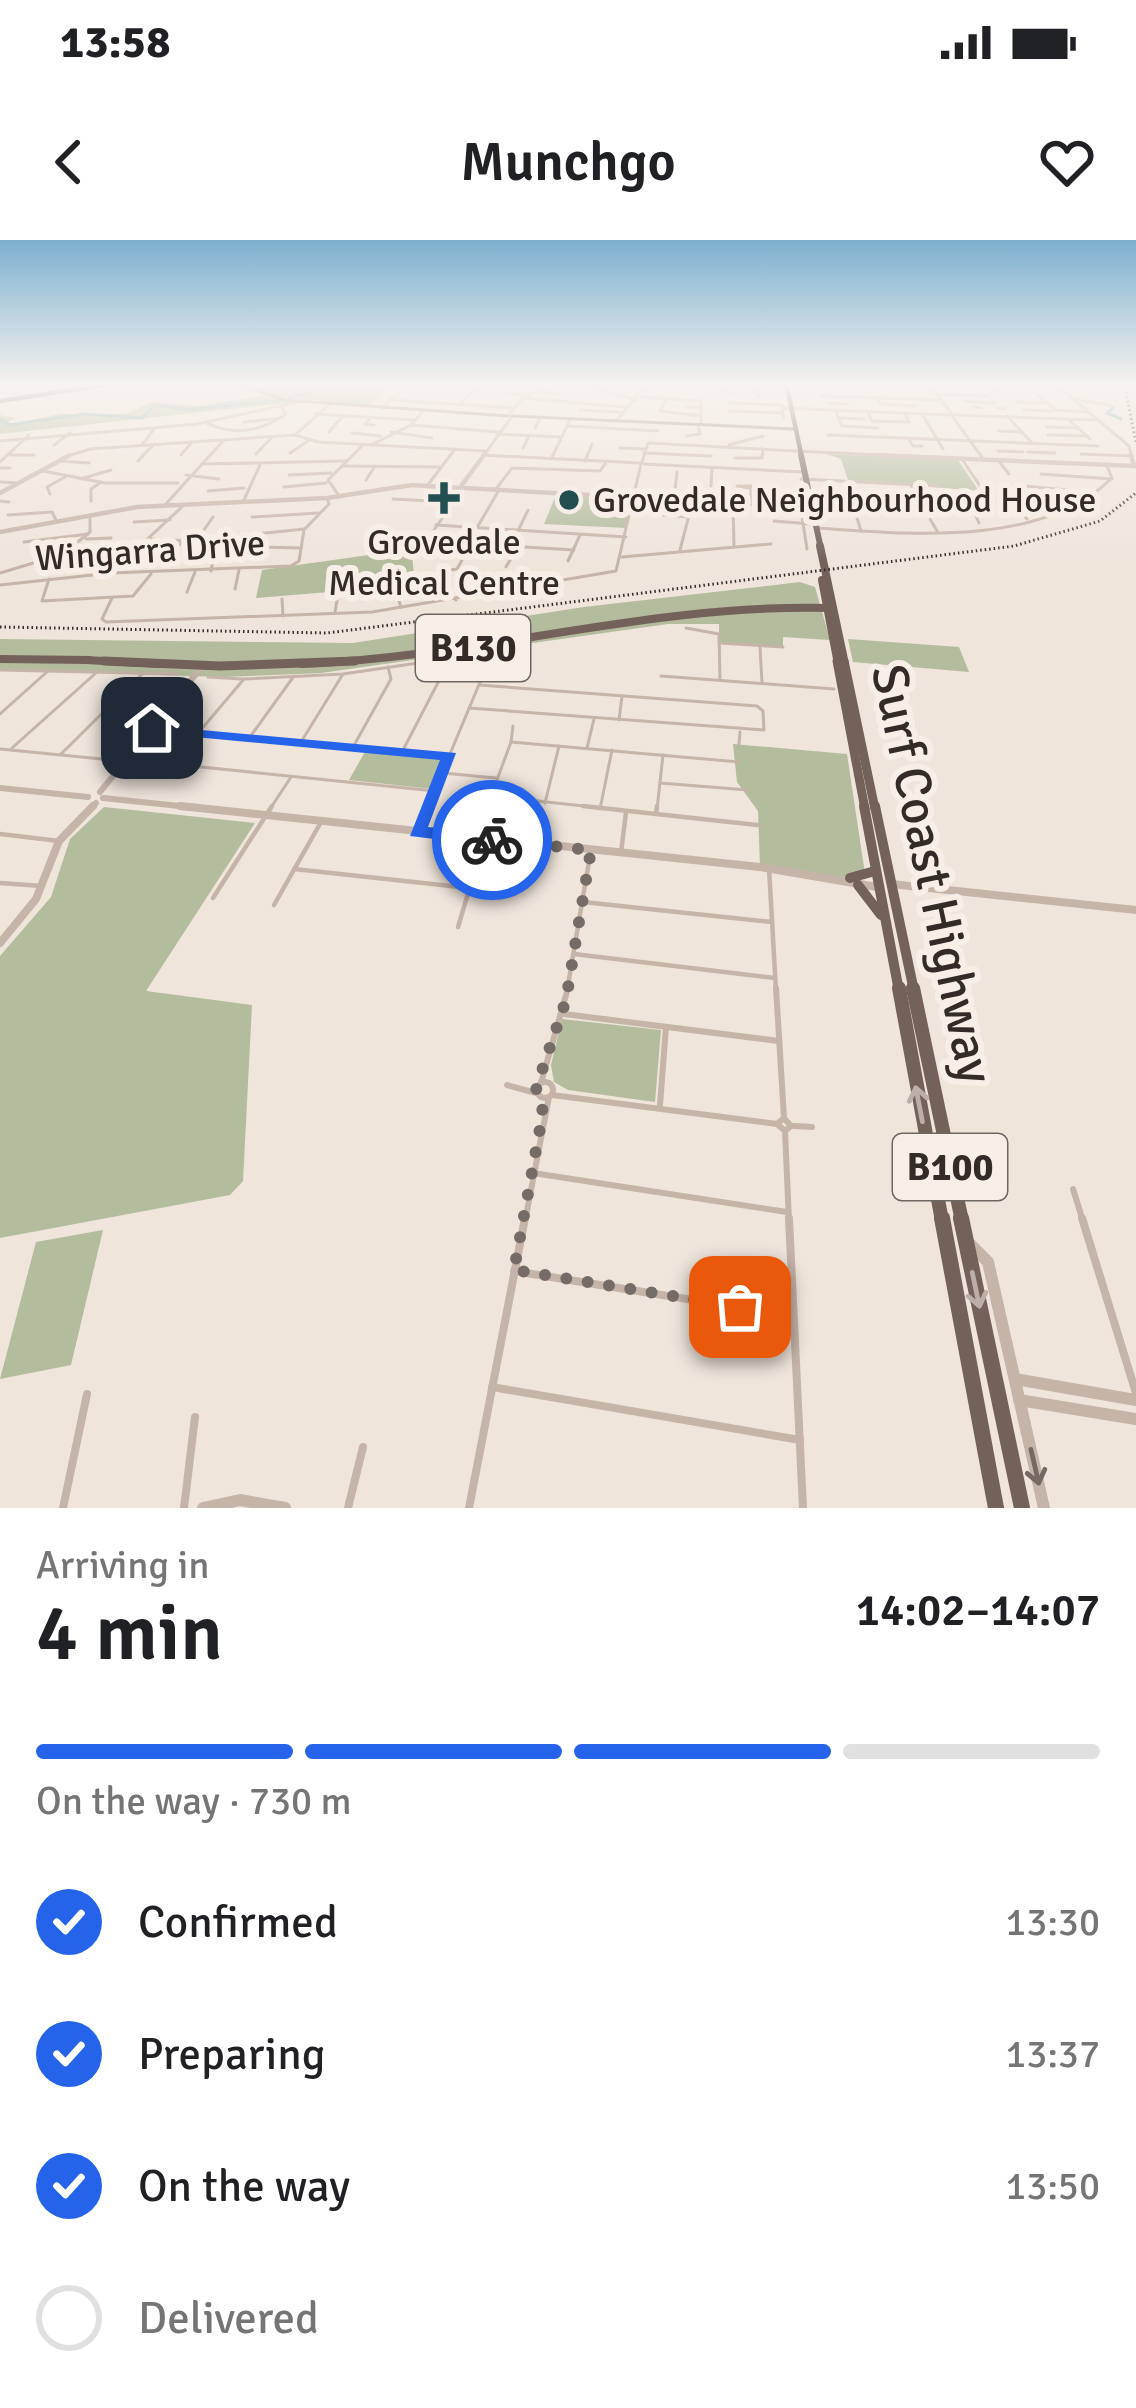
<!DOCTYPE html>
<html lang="en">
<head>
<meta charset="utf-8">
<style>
	body { margin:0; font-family:Signika,sans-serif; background:#f6f6f6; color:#202124; height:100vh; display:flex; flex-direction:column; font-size:45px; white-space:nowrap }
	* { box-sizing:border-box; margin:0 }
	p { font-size:39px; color:#757577 }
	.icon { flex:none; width:66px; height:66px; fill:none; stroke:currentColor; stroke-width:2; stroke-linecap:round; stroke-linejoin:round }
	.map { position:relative; height:1268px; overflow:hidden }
	.side { display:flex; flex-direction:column; background:#fff; flex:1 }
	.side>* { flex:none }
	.pin { position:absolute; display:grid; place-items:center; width:102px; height:102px; color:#fff; margin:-51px; border-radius:24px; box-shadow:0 6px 18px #0006 }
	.courier { position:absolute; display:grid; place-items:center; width:120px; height:120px; margin:-60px; border:9px solid #2563eb; border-radius:50%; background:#fff; color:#222; box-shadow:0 3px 15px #0007 }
	.summary em { font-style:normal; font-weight:600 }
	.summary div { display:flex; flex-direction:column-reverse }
	.summary { display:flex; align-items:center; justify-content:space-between; height:204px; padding:0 36px }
	h1 { font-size:78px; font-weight:600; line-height:90px }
	.bar { display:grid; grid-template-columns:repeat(4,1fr); gap:18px 12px; align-content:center; height:144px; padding:0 36px }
	.bar i { height:15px; border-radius:9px; background:#e0e0e0 }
	.bar .current { background:#2563eb }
	.bar p { grid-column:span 4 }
	ol { padding:0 36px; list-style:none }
	li { display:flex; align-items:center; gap:36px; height:132px }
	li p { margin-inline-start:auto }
	li .icon { padding:12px; border-radius:50%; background:#2563eb; color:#fff; stroke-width:4 }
	li:last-child { color:#757577 }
	li i { width:66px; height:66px; border:6px solid #e0e0e0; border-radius:50% }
	.status { display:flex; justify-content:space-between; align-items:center; height:84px; padding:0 60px; background:#fff; direction:ltr }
	.status svg { height:33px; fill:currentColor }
	header { display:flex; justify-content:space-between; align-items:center; height:156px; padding:0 36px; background:#fff; font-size:54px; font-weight:600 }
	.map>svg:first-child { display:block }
	.green { fill:#b3bc9d }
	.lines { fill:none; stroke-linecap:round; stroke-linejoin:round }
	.stream { stroke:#7da9a9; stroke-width:3 }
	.minor-far3 { stroke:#c6b4a8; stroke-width:3 }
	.minor-far2 { stroke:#c6b4a8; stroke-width:4.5 }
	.minor-far1 { stroke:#c6b4a8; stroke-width:6 }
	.minor { stroke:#c6b4a8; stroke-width:8 }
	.tertiary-far4 { stroke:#c6b4a8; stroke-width:3 }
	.tertiary-far3 { stroke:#c6b4a8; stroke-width:4.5 }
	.tertiary-far2 { stroke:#c6b4a8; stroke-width:6 }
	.tertiary-far1 { stroke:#c6b4a8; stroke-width:8 }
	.tertiary { stroke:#c6b4a8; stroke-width:12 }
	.secondary { stroke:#99847a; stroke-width:3 }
	.primary-far6 { stroke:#74615a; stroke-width:4.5 }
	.primary-far5 { stroke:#74615a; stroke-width:6 }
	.primary-far4 { stroke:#74615a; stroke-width:8 }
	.primary-far3 { stroke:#74615a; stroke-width:9 }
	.primary-far2 { stroke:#74615a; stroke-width:10 }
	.primary-far1 { stroke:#74615a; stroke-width:14 }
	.primary { stroke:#74615a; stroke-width:16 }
	.trunk { stroke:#64534d; stroke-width:4.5 }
	.rail { stroke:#332b28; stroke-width:3; stroke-dasharray:1.5 3; stroke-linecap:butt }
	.oneway { stroke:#bcafa8 }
	.oneway2 { stroke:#756962 }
	.route { fill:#2563eb }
	.done { stroke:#756c67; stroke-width:12; stroke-dasharray:0 21.6 }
	.poi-dot { fill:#225051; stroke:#f7efe7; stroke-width:4.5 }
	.labels { text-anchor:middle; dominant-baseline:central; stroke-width:12; stroke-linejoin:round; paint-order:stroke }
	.far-poi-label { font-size:36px; fill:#332b28; stroke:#f7efe7; text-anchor:start }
	.far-street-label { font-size:36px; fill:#332b28; stroke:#f7efe7 }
	.shield { fill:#f7efe7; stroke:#6e6661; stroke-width:3 }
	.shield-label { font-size:39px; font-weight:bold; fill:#332b28 }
	.near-street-label { font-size:51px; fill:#332b28; stroke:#f7efe7 }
</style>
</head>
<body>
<div class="status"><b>13:58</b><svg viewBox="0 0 49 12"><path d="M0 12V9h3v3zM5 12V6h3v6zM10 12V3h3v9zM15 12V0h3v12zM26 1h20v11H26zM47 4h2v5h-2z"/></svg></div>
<header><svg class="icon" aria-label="back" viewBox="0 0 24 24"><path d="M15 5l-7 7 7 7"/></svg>Munchgo<svg class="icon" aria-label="heart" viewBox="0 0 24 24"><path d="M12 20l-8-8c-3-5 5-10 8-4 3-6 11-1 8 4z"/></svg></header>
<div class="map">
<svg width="1136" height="1268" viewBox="0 0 1136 1268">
	<rect width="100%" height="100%" fill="#efe5db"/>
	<g class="green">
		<polygon points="244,143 394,143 369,166 274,156"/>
		<polygon points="258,156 296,162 0,194 0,175 16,178 8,182 12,184 60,174 126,174 152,162 200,166"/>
		<polygon points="826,214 958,220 979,251 848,240 841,219"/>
		<polygon points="556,255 633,259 626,288 544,284"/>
		<polygon points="369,315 412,315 415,345 256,358 262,330"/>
		<polygon points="800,342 815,347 830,400 783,397 783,407 719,403 719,384 668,384 321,433 224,437 0,430 0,399 353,403 584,367"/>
		<polygon points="848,399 959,407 969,432 853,422"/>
		<polygon points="733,504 847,514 865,634 850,638 760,627 758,571 737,542"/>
		<polygon points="366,510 446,518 433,549 349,540"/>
		<polygon points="104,567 255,583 146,751 252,765 243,941 230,955 0,998 0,716 51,657 70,599"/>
		<polygon points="562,779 661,790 655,862 568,850 554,842 551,825"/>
		<polygon points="103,990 71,1125 0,1139 36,1002"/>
	</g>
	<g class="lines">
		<g class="stream">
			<polyline points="289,158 312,152 305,148 315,143"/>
			<polyline points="1113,168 1107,173 1121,179"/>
			<polyline points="0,179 9,185 84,174 142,178 155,165 185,170 281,160"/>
		</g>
		<g class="minor-far3">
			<polyline points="579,143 636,160"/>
			<polyline points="659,143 754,147"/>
			<polyline points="848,143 931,146"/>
			<polyline points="937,143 994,147"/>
			<polyline points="1016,143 1031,145 1028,149"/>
			<polyline points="407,145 474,146"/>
			<polyline points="930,145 952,174"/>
			<polyline points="724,146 725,152 735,154"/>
			<polyline points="754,147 759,157"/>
			<polyline points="539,151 557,154"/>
			<polyline points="504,153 528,155"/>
			<polyline points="936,154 988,156 1001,143"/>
			<polyline points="1037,154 1056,170 1088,172"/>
			<polyline points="821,156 940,160"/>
			<polyline points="642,157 701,161 701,184"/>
			<polyline points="876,157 881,164 915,166"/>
			<polyline points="523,158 625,167"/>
			<polyline points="667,158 660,171 701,176"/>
			<polyline points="1073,159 1110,165"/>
			<polyline points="391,160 515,168"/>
			<polyline points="963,161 995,163"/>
			<polyline points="1016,162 1046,163"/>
			<polyline points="730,163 782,165"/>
			<polyline points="829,163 848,164"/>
			<polyline points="459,164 478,147 542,147"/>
			<polyline points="687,167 702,168"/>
			<polyline points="973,167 981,168"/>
			<polyline points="997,168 1005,169"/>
			<polyline points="580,170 620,172"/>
			<polyline points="835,170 842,186 878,188"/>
			<polyline points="1024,170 1054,171"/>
			<polyline points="730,171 783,173"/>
			<polyline points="867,171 872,181 909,182 905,173"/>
			<polyline points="315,174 415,180"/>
			<polyline points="922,174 943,209"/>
			<polyline points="954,175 1097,180"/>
			<polyline points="952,176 984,220"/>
			<polyline points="1007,176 1032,203"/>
			<polyline points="372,177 365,184 374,185"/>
			<polyline points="784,178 782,168 949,175"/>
			<polyline points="838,178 864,179"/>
			<polyline points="1068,179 1090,199"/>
			<polyline points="617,180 647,143"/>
			<polyline points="244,182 280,178"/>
			<path d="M207 183C235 197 261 191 286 174L282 168"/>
			<polyline points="411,185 499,192"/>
			<polyline points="567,186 658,191"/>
			<polyline points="1047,187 1078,188"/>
			<polyline points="535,188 541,177"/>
			<polyline points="999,191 1022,192"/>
			<polyline points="329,192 342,177"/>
			<polyline points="391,192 432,198"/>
			<polyline points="352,193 381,196"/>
			<polyline points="497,194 561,197"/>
			<polyline points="828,195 1098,206"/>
			<polyline points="1048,195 1086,196"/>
			<polyline points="687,196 700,194 698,184"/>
			<polyline points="908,198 913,206 922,206"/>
			<polyline points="143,204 154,189"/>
			<polyline points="54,205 70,193"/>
			<polyline points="371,205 411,185 423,171"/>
			<polyline points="729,205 763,196"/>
			<polyline points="523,208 529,196"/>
			<polyline points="620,208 645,209"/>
			<polyline points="998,211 1023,212"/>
			<polyline points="1028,212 1055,213"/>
			<polyline points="290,213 308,201"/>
			<polyline points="644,213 711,216"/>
			<polyline points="256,214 271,198"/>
			<polyline points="1081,214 1132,216"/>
			<polyline points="11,215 34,215"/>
			<polyline points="181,215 192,202"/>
			<polyline points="483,215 639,223"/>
			<polyline points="735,218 762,218 763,209"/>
			<polyline points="551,219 571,178"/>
			<polyline points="962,219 982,249"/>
			<polyline points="998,220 1009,234"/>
			<polyline points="59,221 89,223"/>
			<polyline points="138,221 154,204"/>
			<polyline points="585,221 592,204"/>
			<polyline points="0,222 29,195"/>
			<polyline points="642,222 648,203 796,211"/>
			<polyline points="202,224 346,221"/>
			<polyline points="644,224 804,232"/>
			<polyline points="342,226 441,227"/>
			<polyline points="0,228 10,228"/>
			<polyline points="43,231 105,243 178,243"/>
			<polyline points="1041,234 1112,239"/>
			<polyline points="186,235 219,239"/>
			<polyline points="289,235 331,233"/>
			<polyline points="80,239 111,230"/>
			<polyline points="801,239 939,246"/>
			<polyline points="366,240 375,226"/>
			<polyline points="0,242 18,243"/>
			<polyline points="909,244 926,257 972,267 979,283"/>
			<polyline points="1013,245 1097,253"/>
			<polyline points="427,246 455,209"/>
			<polyline points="711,246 712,228"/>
			<polygon points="737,246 751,246 751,248"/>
			<polyline points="284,247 326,243"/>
			<polyline points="751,248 751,263"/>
			<polyline points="496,249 512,228 600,231 605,224"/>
			<polyline points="208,251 244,248"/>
			<polyline points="50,254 47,247 65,237"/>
			<polyline points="340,257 328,240 364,204"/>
			<polyline points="1007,257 1027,279"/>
			<polyline points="393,259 452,262"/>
			<polyline points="674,259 677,232"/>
			<polyline points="1045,259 1074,267"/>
			<polyline points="0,261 9,262"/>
			<polyline points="91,261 91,249 100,243"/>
			<polyline points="243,262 260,225"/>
			<polyline points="733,262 734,307"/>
			<polyline points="165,265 224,200"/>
			<polyline points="913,265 930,260"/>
			<polyline points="853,266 889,268"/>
			<polyline points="854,268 861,291"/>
			<polyline points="8,275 52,272 56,280"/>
			<polyline points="661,275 689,277"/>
			<polyline points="252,277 318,273"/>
			<polyline points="802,277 807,309"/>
			<polyline points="930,279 937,291"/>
			<polyline points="774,281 811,284"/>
			<polyline points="134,282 170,280"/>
			<polyline points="436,285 626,297"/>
			<polyline points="478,286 499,250"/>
			<path d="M817 288C909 294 1041 308 1112 238L1107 226"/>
			<polyline points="518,291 528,270"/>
			<polyline points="86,299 111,298"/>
			<polyline points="148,299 190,301 304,289"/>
			<polyline points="197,300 213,277"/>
			<polyline points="426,301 574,310"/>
			<polyline points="24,302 88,294"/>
			<polyline points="257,307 301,308"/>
			<polyline points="680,310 693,260"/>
			<polyline points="171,314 182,302"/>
			<polyline points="622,317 771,304"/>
			<polyline points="387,318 414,318 463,249"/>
			<polyline points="57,319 90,292 90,276"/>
			<polyline points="568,321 580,295"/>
			<polyline points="506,327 518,307"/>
			<polyline points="211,331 214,315"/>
			<polyline points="437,332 457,329 471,304"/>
			<polyline points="0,333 40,321 128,314"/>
			<polyline points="111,333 184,265"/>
			<polyline points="49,339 42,361 133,356 151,334"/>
			<polyline points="0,345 111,333 291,326 299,321 304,290 329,264 327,258"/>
			<polyline points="235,349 239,330"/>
			<polyline points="445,349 456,360"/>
			<polyline points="187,352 195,332"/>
			<polyline points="396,352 401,367"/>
			<polyline points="112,358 102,379 106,382 372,372 616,331 641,224"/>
			<polyline points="282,359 283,376"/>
			<polyline points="335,372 338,355"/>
			<polyline points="686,388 719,394 720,440"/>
			<polyline points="719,403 783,407"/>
			<polyline points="760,407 762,443"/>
			<polyline points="0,430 177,434"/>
			<polyline points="661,436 834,449"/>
			<polyline points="208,437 242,439"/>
			<polyline points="469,468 764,490 763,471 757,466 479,445"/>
			<polyline points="0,474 48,431"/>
			<polyline points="619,480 622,456"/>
			<polyline points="145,488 450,516"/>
			<polyline points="250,497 294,436"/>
			<polyline points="301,502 343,434"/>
			<polyline points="511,502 513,486"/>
			<polyline points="739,504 740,492"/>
			<polyline points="353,507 391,439 388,427"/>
			<polyline points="12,508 97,432"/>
			<polyline points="587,508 594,479"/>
			<polyline points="0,509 122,521"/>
			<polyline points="402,512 443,433 438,420"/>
			<polyline points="61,514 142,434"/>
			<polyline points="443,533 496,538"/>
			<polyline points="660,543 748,550"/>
			<polyline points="435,551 172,524 244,439 343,434 459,417"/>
			<polyline points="545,563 559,506"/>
			<polyline points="270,569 291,537"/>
			<polyline points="427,569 483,435"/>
			<polyline points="497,569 500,559"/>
			<polyline points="600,569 612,510"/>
			<polyline points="611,569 491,556 511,502 739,522"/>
			<polyline points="657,569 663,515"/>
		</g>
		<g class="minor-far2">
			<polyline points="583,566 757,585"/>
			<polyline points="656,574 657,566"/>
			<polyline points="495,576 498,566"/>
			<polyline points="417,592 428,566"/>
			<polyline points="0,594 59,601"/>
			<polyline points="621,613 626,572"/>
			<polyline points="769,628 776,751"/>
			<polyline points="294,629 469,648"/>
			<polyline points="0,643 42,646"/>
			<polyline points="213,658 272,566"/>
			<polyline points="583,662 772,682"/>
			<polyline points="274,665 321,582"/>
			<polyline points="458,687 484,600"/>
			<polyline points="574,714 775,738"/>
			<polyline points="567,751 591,610"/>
		</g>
		<g class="minor-far1">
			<polyline points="776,748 784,878"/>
			<polyline points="564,774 779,801"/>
			<circle cx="545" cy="850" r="8"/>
			<polyline points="541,843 568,748"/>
			<polyline points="507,845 536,853"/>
			<polyline points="552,855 777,884"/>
			<polyline points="660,865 666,787"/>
			<polygon points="784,878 791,886 785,891 777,884"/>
			<polyline points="794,886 812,887"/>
			<polyline points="785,891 789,981"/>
			<polyline points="533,933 787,972"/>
			<polyline points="1073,949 1083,981"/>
			<polyline points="525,981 549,857"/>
		</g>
		<g class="minor">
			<polyline points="789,978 803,1268"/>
			<polyline points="1082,978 1136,1153"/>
			<polyline points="514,1031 792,1076"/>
			<polyline points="492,1147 800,1200"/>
			<polyline points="63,1268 87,1154"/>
			<polyline points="184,1268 195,1177"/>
			<polyline points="348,1268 363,1207"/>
			<polyline points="469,1268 525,978"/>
		</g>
		<g class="tertiary-far4">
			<polyline points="1054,143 1129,206 1132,218"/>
			<polyline points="330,164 295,195 318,202 486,211"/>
			<polyline points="382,168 409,143"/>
			<polyline points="509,174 523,158 551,143"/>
			<polyline points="0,201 197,184 303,161"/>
			<polyline points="796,211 943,218"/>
			<polyline points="62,218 90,209 295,195"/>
			<polyline points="482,218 512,176"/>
		</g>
		<g class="tertiary-far3">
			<polyline points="875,215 1136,226"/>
			<polyline points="1131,215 1134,226"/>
			<polyline points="461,246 484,215"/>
			<polyline points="464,248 812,267"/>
			<polyline points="0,253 70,215"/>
			<polyline points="0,292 137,267 327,258 412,245 459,248"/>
		</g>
		<g class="tertiary-far2">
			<polyline points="0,548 88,557"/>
			<polyline points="100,552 204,424"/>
			<polyline points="103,558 208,569"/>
			<polyline points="90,569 96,563"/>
		</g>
		<g class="tertiary-far1">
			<polyline points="180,566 760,627 877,647"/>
			<polyline points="891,644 1136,670"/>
			<polyline points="0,703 36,659 59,601 93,566"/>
		</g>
		<g class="tertiary">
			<polyline points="970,1004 988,1022 1044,1268"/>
			<polyline points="1015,1139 1136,1160"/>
			<polyline points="1019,1160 1136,1179"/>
			<polyline points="203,1268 240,1260 285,1268"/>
		</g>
		<g class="secondary">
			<polyline points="234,143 285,160 508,176"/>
			<polyline points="512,176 795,189"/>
		</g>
		<polyline class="primary-far6" points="786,143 802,218"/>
		<polyline class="primary-far5" points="801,215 821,309"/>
		<g class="primary-far4">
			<polyline points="820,306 845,424"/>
			<polyline points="822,340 838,424"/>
			<polyline points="0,419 89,420"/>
			<polyline points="86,420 160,424"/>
			<path d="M302 424C480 417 652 363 831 368"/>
		</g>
		<g class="primary-far3">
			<polyline points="104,421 220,426 355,421"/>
			<polyline points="837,421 865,569"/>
			<polyline points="844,421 875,569"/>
		</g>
		<g class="primary-far2">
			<polyline points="864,566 899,751"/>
			<polyline points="875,566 914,751"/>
			<polyline points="850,638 875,631"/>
			<polyline points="858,645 881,675"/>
		</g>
		<g class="primary-far1">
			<polyline points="899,748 942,981"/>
			<polyline points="913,748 962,981"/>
		</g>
		<g class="primary">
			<polyline points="942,978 996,1268"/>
			<polyline points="961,978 1022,1268"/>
		</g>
		<polyline class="trunk" points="0,161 117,143"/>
		<g class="rail">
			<polyline points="1124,143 1136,202"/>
			<polyline points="0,387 327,393 1014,306 1100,281 1136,253"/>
		</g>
	</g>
	<defs><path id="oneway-shaft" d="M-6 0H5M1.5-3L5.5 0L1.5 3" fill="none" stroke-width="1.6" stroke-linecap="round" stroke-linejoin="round" transform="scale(3)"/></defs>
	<g class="oneway">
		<use href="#oneway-shaft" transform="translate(919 864) rotate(-101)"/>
		<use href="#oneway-shaft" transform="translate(976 1050) rotate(78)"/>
	</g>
	<use class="oneway2" href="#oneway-shaft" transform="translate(1035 1227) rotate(77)"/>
	<linearGradient id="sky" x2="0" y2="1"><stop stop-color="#7db0cf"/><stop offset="0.45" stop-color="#f8f3ef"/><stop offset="1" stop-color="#f8f3ef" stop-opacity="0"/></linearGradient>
	<rect width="1136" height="321" fill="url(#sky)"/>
	<polygon class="route" points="147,485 456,513 428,587 492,593 501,600 492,606 410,596 440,520 152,493"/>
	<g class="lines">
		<polyline class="done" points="492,600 591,610 566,760 536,848 543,872 514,1030 740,1067"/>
	</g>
	<g class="poi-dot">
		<path d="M438 240h12v12h12v12h-12v12h-12v-12h-12v-12h12z"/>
		<circle cx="569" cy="260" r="12"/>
	</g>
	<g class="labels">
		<g class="far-poi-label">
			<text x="593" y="260">Grovedale Neighbourhood House</text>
			<text x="444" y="302" text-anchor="middle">Grovedale<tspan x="444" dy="41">Medical Centre</tspan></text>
		</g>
		<g class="far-street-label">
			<text transform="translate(150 311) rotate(-4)">Wingarra Drive</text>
		</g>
		<g class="shield">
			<rect x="416" y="375" width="114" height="66" rx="9"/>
			<rect x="893" y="894" width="114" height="66" rx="9"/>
		</g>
		<g class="shield-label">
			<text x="473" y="408">B130</text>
			<text x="950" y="927">B100</text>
		</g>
		<g class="near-street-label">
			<text transform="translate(932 634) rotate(78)">Surf Coast Highway</text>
		</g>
	</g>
</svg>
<div class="pin" style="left:740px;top:1067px;background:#ea580c"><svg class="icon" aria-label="bag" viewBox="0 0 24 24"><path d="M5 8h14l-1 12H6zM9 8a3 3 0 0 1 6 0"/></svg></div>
<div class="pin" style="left:152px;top:488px;background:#1f2937"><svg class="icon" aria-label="home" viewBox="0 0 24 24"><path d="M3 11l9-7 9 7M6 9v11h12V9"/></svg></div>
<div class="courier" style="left:492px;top:600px"><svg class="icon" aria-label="bike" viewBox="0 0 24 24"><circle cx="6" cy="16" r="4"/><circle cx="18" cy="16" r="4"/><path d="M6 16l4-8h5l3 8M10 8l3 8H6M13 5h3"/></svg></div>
</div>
<section class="side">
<div class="summary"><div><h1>4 min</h1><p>Arriving in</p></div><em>14:02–14:07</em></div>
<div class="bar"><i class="current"></i><i class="current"></i><i class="current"></i><i></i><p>On the way · 730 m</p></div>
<ol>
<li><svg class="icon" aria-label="check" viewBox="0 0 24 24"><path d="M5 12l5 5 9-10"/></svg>Confirmed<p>13:30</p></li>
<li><svg class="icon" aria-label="check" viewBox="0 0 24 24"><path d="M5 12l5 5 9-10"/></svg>Preparing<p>13:37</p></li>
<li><svg class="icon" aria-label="check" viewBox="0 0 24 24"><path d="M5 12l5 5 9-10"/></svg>On the way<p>13:50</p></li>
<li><i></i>Delivered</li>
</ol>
</section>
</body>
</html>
